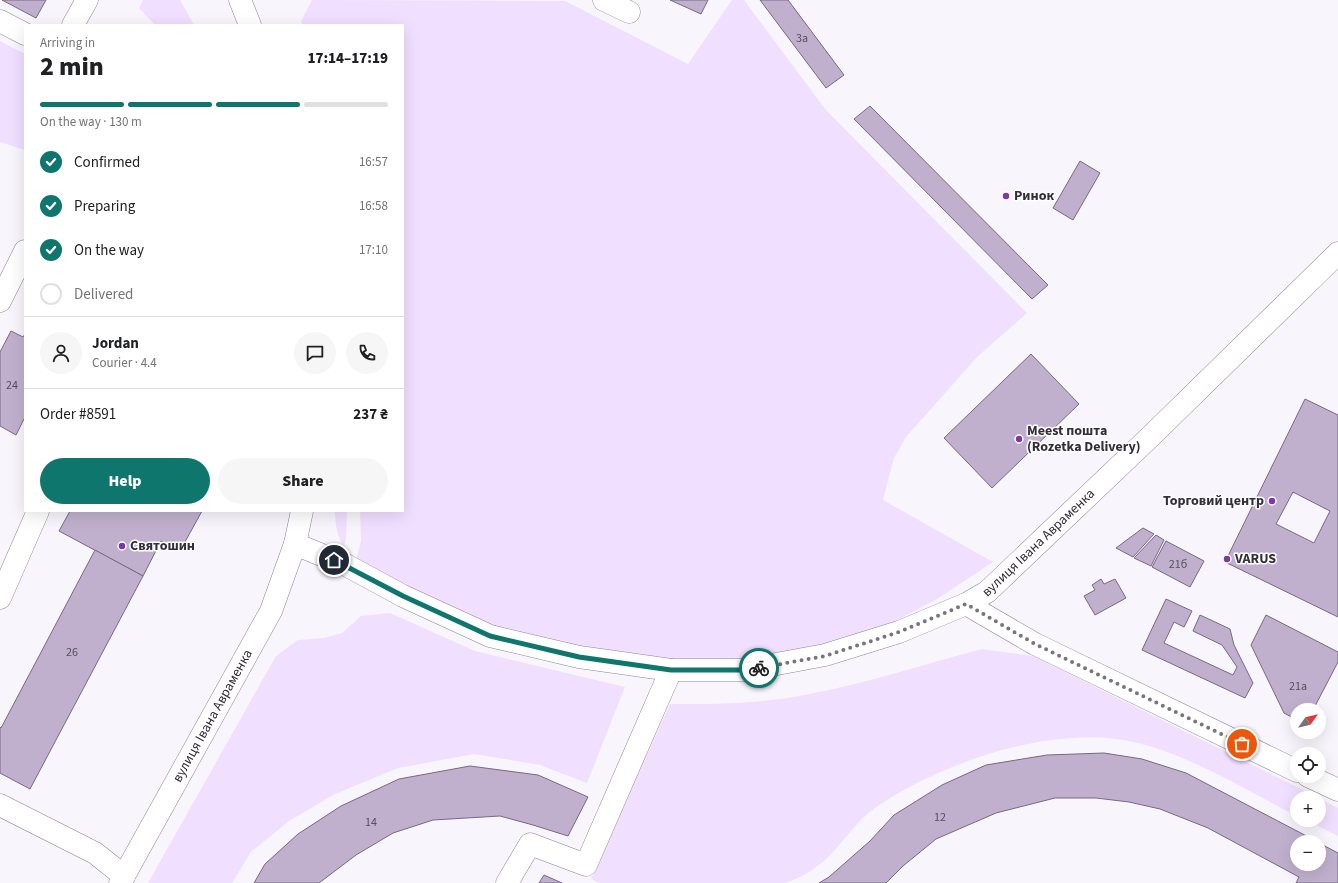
<!DOCTYPE html>
<html lang="en">
<head>
<meta charset="utf-8">
<style>
	body { margin:0; font-family:"Source Sans 3",sans-serif; background:#f6f6f6; color:#202124; height:100vh; display:flex; flex-direction:column; font-size:15px; white-space:nowrap }
	* { box-sizing:border-box; margin:0 }
	p { font-size:13px; color:#757577 }
	.icon { flex:none; width:22px; height:22px; fill:none; stroke:currentColor; stroke-width:2; stroke-linecap:round; stroke-linejoin:round }
	.map { position:relative; flex:1; overflow:hidden }
	.details { position:absolute; left:24px; top:24px; width:380px; height:488px; display:flex; flex-direction:column; background:#fff; border-radius:0px; box-shadow:0 4px 16px #0002 }
	.details>* { flex:none }
	.needle { width:26px; rotate:56deg }
	.buttons { position:absolute; left:1290px; top:703px; display:grid; gap:8px }
	.buttons a { display:grid; place-items:center; width:36px; height:36px; border-radius:50%; background:#fff; box-shadow:0 4px 16px #0002; font-size:20px }
	.pin { position:absolute; display:grid; place-items:center; width:34px; height:34px; color:#fff; margin:-17px; border:2px solid #fff; border-radius:50%; box-shadow:0 1px 4px #0007 }
	.courier { position:absolute; display:grid; place-items:center; width:40px; height:40px; margin:-20px; border:3px solid #0f766e; border-radius:50%; background:#fff; color:#222; box-shadow:0 1px 5px #0007 }
	.summary em { font-style:normal; font-weight:800 }
	.summary div { display:flex; flex-direction:column-reverse }
	.summary { display:flex; align-items:center; justify-content:space-between; height:68px; padding:0 16px }
	h1 { font-size:26px; font-weight:800; line-height:30px }
	.bar { display:grid; grid-template-columns:repeat(4,1fr); gap:6px 4px; align-content:center; height:48px; padding:0 16px }
	.bar i { height:5px; border-radius:3px; background:#e0e0e0 }
	.bar .selected { background:#0f766e }
	.bar p { grid-column:span 4 }
	.line { display:flex; align-items:center; gap:10px; padding:0 16px; border-top:1px solid #e0e0e0 }
	.line div { flex:1 }
	.round { display:grid; place-items:center; flex:none; width:42px; height:42px; border-radius:21px; background:#f6f6f6 }
	ol { padding:0 16px; list-style:none }
	li { display:flex; align-items:center; gap:12px; height:44px }
	li p { margin-inline-start:auto }
	li .icon { padding:4px; border-radius:50%; background:#0f766e; color:#fff; stroke-width:4 }
	li:last-child { color:#757577 }
	li i { width:22px; height:22px; border:2px solid #e0e0e0; border-radius:50% }
	.cta { display:flex; gap:8px; margin-top:auto; padding:8px 16px }
	.cta a { flex:1; height:46px; border-radius:24px; background:#0f766e; color:#fff; font-size:16px; font-weight:800; line-height:46px; text-align:center }
	.cta a+a { background:#f6f6f6; color:#202124 }
	.map>svg:first-child { display:block }
	.green { fill:#f0dfff }
	.building { fill:#c0b0ce; stroke:#776984; fill-rule:evenodd }
	.lines { fill:none; stroke-linecap:round; stroke-linejoin:round }
	.minor-casing { stroke:#91839f; stroke-width:23 }
	.minor { stroke:#fff; stroke-width:22 }
	.done { stroke:#79747e; stroke-width:4; stroke-dasharray:0 7.2 }
	.route { stroke:#0f766e; stroke-width:5 }
	.poi-dot { fill:#7c37aa; stroke:#fff; stroke-width:1.5 }
	.labels { text-anchor:middle; dominant-baseline:central; stroke-width:3; stroke-linejoin:round; paint-order:stroke }
	.number-label { font-size:12px; fill:#574e5f }
	.poi-label { font-size:14px; font-weight:bold; fill:#342e3a; stroke:#fff; text-anchor:start }
	.street-label { font-size:14px; fill:#342e3a; stroke:#fff }
</style>
</head>
<body>
<div class="map">
<svg width="1338" height="883" viewBox="0 0 1338 883">
	<rect width="100%" height="100%" fill="#f9f5fc"/>
	<g class="green">
		<polygon points="143,0 180,0 194,25 155,25 139,8"/>
		<polygon points="312,0 565,1 688,64 732,0 744,0 825,109 1027,313 977,357 906,437 894,458 883,500 993,562 937,599 886,626 816,650 739,664 668,663 494,630 356,561 361,541 360,511 403,511 403,25 303,25 301,21"/>
		<polygon points="0,41 25,54 25,150 0,142"/>
		<path d="M335 511H347L346 538 344 547C337 536 335 524 335 511Z"/>
		<polygon points="390,613 475,651 625,687 587,783 540,765 474,754 398,768 335,794 289,821 251,852 232,883 148,883 276,656 298,640 324,638 342,633 361,616"/>
		<path d="M982 649 1033 656 1319 798H1297V816C1247 791 1192 756 1138 743 1058 722 941 762 875 808 858 820 847 837 833 852 820 866 805 876 786 883H599L591 879 670 704C716 704 763 704 809 694 868 683 925 664 982 649Z"/>
		<polygon points="1319,798 1338,808 1338,836 1306,820 1319,820"/>
	</g>
	<g class="building">
		<polygon points="2,0 46,0 36,18"/>
		<polygon points="670,0 708,0 701,14"/>
		<polygon points="760,0 788,0 844,75 826,88"/>
		<polygon points="870,106 1048,285 1032,299 854,119"/>
		<polygon points="1080,161 1100,173 1073,220 1053,208"/>
		<polygon points="11,331 23,337 25,334 25,417 16,435 0,426 0,352"/>
		<polygon points="1031,354 1079,404 992,488 944,438"/>
		<path d="M1305 399 1338 415V617L1225 562ZM1293 492 1330 511 1314 543 1276 524Z"/>
		<polygon points="70,511 202,511 180,551 161,541 143,576 59,531"/>
		<polygon points="1143,528 1154,534 1133,557 1116,548"/>
		<polygon points="1156,535 1164,540 1151,566 1134,558"/>
		<polygon points="1166,541 1204,561 1190,587 1152,567"/>
		<polygon points="95,550 143,576 30,789 0,773 0,727 1,728"/>
		<polygon points="1101,579 1104,584 1115,579 1126,598 1095,615 1084,596 1095,590 1092,585"/>
		<polygon points="1166,599 1192,611 1184,627 1174,622 1164,643 1233,675 1237,667 1222,645 1193,631 1200,615 1230,629 1234,645 1253,683 1245,698 1142,650"/>
		<polygon points="1266,615 1338,652 1338,662 1313,710 1297,710 1297,720 1284,713 1251,645"/>
		<polygon points="1104,753 1142,759 1186,773 1318,842 1297,842 1297,864 1319,864 1319,843 1338,853 1338,883 1296,883 1299,877 1208,828 1160,809 1129,802 1096,798 1055,798 996,813 936,839 903,866 886,883 819,883 829,877 870,841 894,815 942,785 986,765 1047,755"/>
		<polygon points="470,766 538,775 588,797 568,836 533,825 500,816 433,820 393,833 356,855 319,883 254,883 265,864 298,834 341,806 399,779"/>
		<polygon points="544,875 562,883 539,883"/>
	</g>
	<g class="lines">
		<g class="minor-casing">
			<g id="minor">
				<polyline points="240,0 250,25"/>
				<polyline points="604,0 629,12"/>
				<polyline points="0,21 25,34"/>
				<polyline points="73,25 87,0"/>
				<polyline points="0,301 25,251"/>
				<path id="s1" d="M295 544 346 565 403 596 490 636 579 657 671 670H745L825 655 899 632 966 604 987 592 1151 436 1338 253"/>
				<polyline points="0,598 38,511"/>
				<polyline points="966,604 1035,644 1297,771"/>
				<polyline points="1308,776 1338,790"/>
				<polyline points="0,805 95,853 124,876"/>
				<path id="s2" d="M120 883 271 611 295 544 302 511"/>
				<polyline points="507,883 530,844 586,865 671,670"/>
			</g>
		</g>
		<use href="#minor" class="minor"/>
	</g>
	<g class="lines">
		<polyline class="done" points="759,668 825,656 899,632 966,604 1035,644 1242,744"/>
		<polyline class="route" points="334,560 403,596 490,636 579,657 671,670 745,670 759,668"/>
	</g>
	<g class="poi-dot">
		<circle cx="1006" cy="196" r="4"/>
		<circle cx="1019" cy="439" r="4"/>
		<circle cx="1272" cy="501" r="4"/>
		<circle cx="122" cy="546" r="4"/>
		<circle cx="1227" cy="559" r="4"/>
	</g>
	<g class="labels">
		<g class="number-label">
			<text x="802" y="38">3а</text>
			<text x="12" y="385">24</text>
			<text x="1178" y="564">21б</text>
			<text x="72" y="652">26</text>
			<text x="1298" y="686">21а</text>
			<text x="940" y="817">12</text>
			<text x="371" y="822">14</text>
		</g>
		<g class="poi-label">
			<text x="1014" y="196">Ринок</text>
			<text x="1027" y="431">Meest пошта<tspan x="1027" dy="16">(Rozetka Delivery)</tspan></text>
			<text x="1264" y="501" text-anchor="end">Торговий центр</text>
			<text x="130" y="546">Святошин</text>
			<text x="1235" y="559">VARUS</text>
		</g>
		<g class="street-label">
			<text stroke="none"><textPath href="#s1" startOffset="801">вулиця Івана Авраменка</textPath></text>
			<text stroke="none"><textPath href="#s2" startOffset="191">вулиця Івана Авраменка</textPath></text>
		</g>
	</g>
</svg>
<div class="buttons">
<a><svg class="needle" viewBox="-14 -14 28 28"><path d="M0-13l5 13h-10z" fill="#e53935"/><path d="M0 13l5-13h-10z" fill="#757577"/></svg></a>
<a><svg class="icon" aria-label="locate" viewBox="0 0 24 24"><circle cx="12" cy="12" r="6"/><path d="M12 2v4M12 18v4M2 12h4M18 12h4"/></svg></a>
<a>+</a>
<a>−</a>
</div>
<div class="pin" style="left:1242px;top:744px;background:#ea580c"><svg class="icon" aria-label="bag" viewBox="0 0 24 24"><path d="M5 8h14l-1 12H6zM9 8a3 3 0 0 1 6 0"/></svg></div>
<div class="pin" style="left:334px;top:560px;background:#1f2937"><svg class="icon" aria-label="home" viewBox="0 0 24 24"><path d="M3 11l9-7 9 7M6 9v11h12V9"/></svg></div>
<div class="courier" style="left:759px;top:668px"><svg class="icon" aria-label="bike" viewBox="0 0 24 24"><circle cx="6" cy="16" r="4"/><circle cx="18" cy="16" r="4"/><path d="M6 16l4-8h5l3 8M10 8l3 8H6M13 5h3"/></svg></div>
<section class="details">
<div class="summary"><div><h1>2 min</h1><p>Arriving in</p></div><em>17:14–17:19</em></div>
<div class="bar"><i class="selected"></i><i class="selected"></i><i class="selected"></i><i></i><p>On the way · 130 m</p></div>
<ol>
<li><svg class="icon" aria-label="check" viewBox="0 0 24 24"><path d="M5 12l5 5 9-10"/></svg>Confirmed<p>16:57</p></li>
<li><svg class="icon" aria-label="check" viewBox="0 0 24 24"><path d="M5 12l5 5 9-10"/></svg>Preparing<p>16:58</p></li>
<li><svg class="icon" aria-label="check" viewBox="0 0 24 24"><path d="M5 12l5 5 9-10"/></svg>On the way<p>17:10</p></li>
<li><i></i>Delivered</li>
</ol>
<div class="line" style="height:72px"><a class="round"><svg class="icon" aria-label="person" viewBox="0 0 24 24"><circle cx="12" cy="8" r="4"/><path d="M4 21q1-7 8-7t8 7"/></svg></a><div><b>Jordan</b><p>Courier · 4.4</p></div><a class="round"><svg class="icon" aria-label="chat" viewBox="0 0 24 24"><path d="M4 5h16v11H9l-5 4z"/></svg></a><a class="round"><svg class="icon" aria-label="phone" viewBox="0 0 24 24"><path d="M5 4h4l2 5-3 2q2 4 5 5l2-3 5 2v4C11 20 4 13 5 4z"/></svg></a></div>
<div class="line" style="height:52px"><div>Order #8591</div><b>237 ₴</b></div>
<div class="cta"><a>Help</a><a>Share</a></div>
</section>
</div>
</body>
</html>
